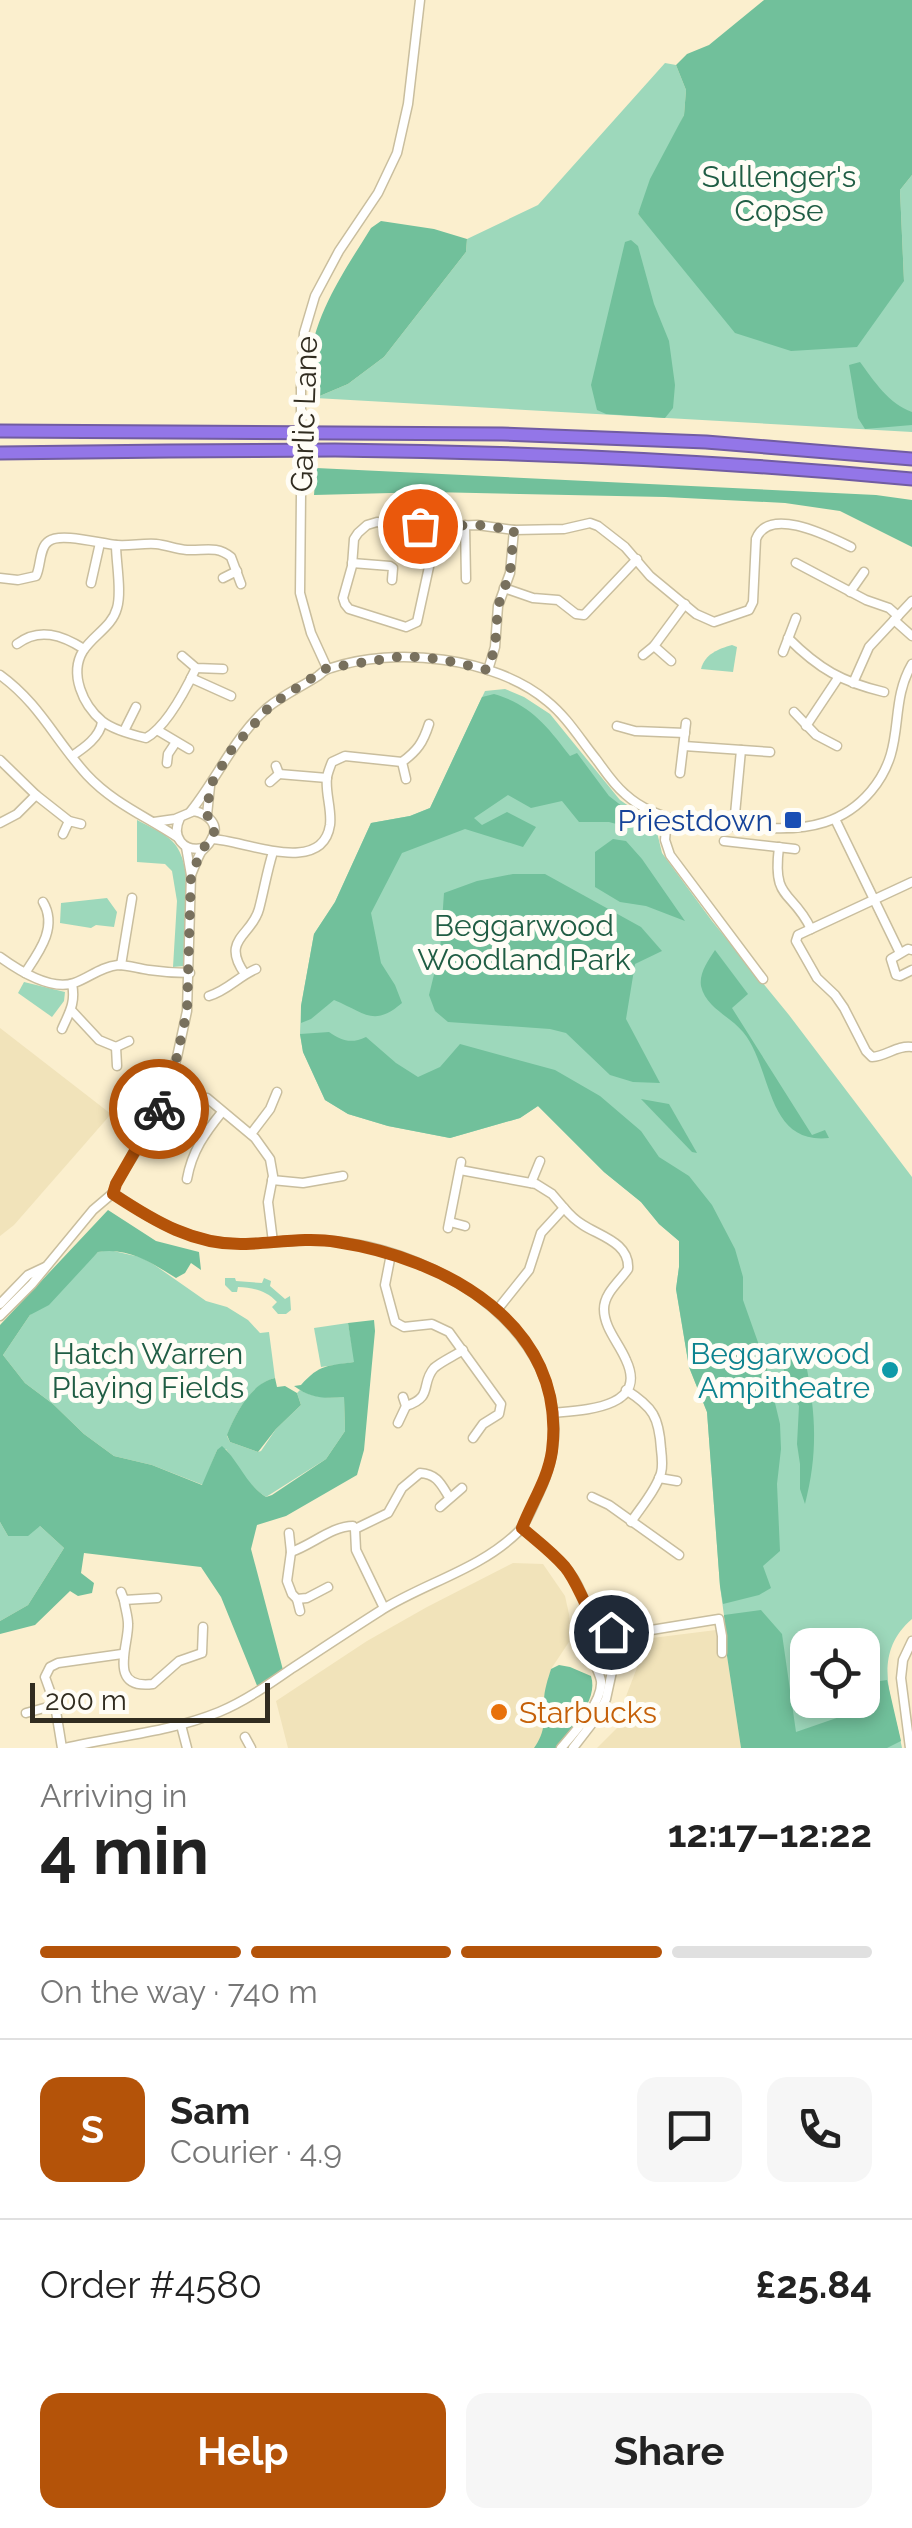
<!DOCTYPE html>
<html lang="en">
<head>
<meta charset="utf-8">
<style>
	body { margin:0; font-family:Raleway,sans-serif; background:#f6f6f6; color:#222; height:100vh; display:flex; flex-direction:column; font-size:38px; white-space:nowrap }
	* { box-sizing:border-box; margin:0 }
	p { font-size:32px; color:#767676 }
	.icon { flex:none; width:55px; height:55px; fill:none; stroke:currentColor; stroke-width:2; stroke-linecap:round; stroke-linejoin:round }
	.map { position:relative; height:1748px; overflow:hidden }
	.side { display:flex; flex-direction:column; background:#fff; flex:1 }
	.side>* { flex:none }
	.controls { position:absolute; left:790px; top:1628px; display:grid; gap:20px }
	.controls a { display:grid; place-items:center; width:90px; height:90px; border-radius:20px; background:#fff; box-shadow:0 5px 15px #0003; font-size:50px }
	.scale { position:absolute; left:30px; bottom:25px; width:240px; box-sizing:border-box; padding-left:10px; border:5px solid #312c20; border-top:0; font-size:28px; line-height:35px; white-space:nowrap; color:#312c20; -webkit-text-stroke:8px #fffdf6; paint-order:stroke }
	.pin { position:absolute; display:grid; place-items:center; width:85px; height:85px; color:#fff; margin:-42px; border:5px solid #fff; border-radius:50%; box-shadow:0 2px 10px #0007 }
	.courier { position:absolute; display:grid; place-items:center; width:100px; height:100px; margin:-50px; border:8px solid #b45309; border-radius:50%; background:#fff; color:#222; box-shadow:0 2px 12px #0007 }
	.head em { font-style:normal; font-weight:700 }
	.head div { display:flex; flex-direction:column-reverse }
	.head { display:flex; align-items:center; justify-content:space-between; height:170px; padding:0 40px }
	h1 { font-size:65px; font-weight:700; line-height:75px }
	.bar { display:grid; grid-template-columns:repeat(4,1fr); gap:15px 10px; align-content:center; height:120px; padding:0 40px }
	.bar i { height:12px; border-radius:8px; background:#e0e0e0 }
	.bar .selected { background:#b45309 }
	.bar p { grid-column:span 4 }
	.line { display:flex; align-items:center; gap:25px; padding:0 40px; border-top:2px solid #e0e0e0 }
	.line div { flex:1 }
	.round { display:grid; place-items:center; flex:none; width:105px; height:105px; border-radius:20px; background:#f6f6f6 }
	.button { display:flex; gap:20px; margin-top:auto; padding:20px 40px }
	.button a { flex:1; height:115px; border-radius:20px; background:#b45309; color:#fff; font-size:40px; font-weight:700; line-height:115px; text-align:center }
	.button a+a { background:#f6f6f6; color:#222 }
	.map>svg:first-child { display:block }
	.built { fill:#f1e3ba }
	.green { fill:#9dd8bb; fill-rule:evenodd }
	.forest { fill:#71c09b }
	.lines { fill:none; stroke-linecap:round; stroke-linejoin:round }
	.minor-casing { stroke:#c9be9e; stroke-width:11 }
	.highway-casing { stroke:#715ca2; stroke-width:15 }
	.minor { stroke:#fff; stroke-width:8 }
	.highway { stroke:#9376e8; stroke-width:11 }
	.minor-bridge-casing { stroke:#c9be9e; stroke-width:11; stroke-linecap:butt }
	.minor-bridge { stroke:#fff; stroke-width:8 }
	.done { stroke:#78705d; stroke-width:10; stroke-dasharray:0 18 }
	.route { stroke:#b45309; stroke-width:12 }
	.transit-dot { fill:#1a4fb4; stroke:#fffdf6; stroke-width:4 }
	.culture-dot { fill:#0f9aa8; stroke:#fffdf6; stroke-width:4 }
	.food-dot { fill:#e8710a; stroke:#fffdf6; stroke-width:4 }
	.labels { text-anchor:middle; dominant-baseline:central; stroke-width:10; stroke-linejoin:round; paint-order:stroke }
	.park-label { font-size:30px; fill:#205d44; stroke:#fffdf6 }
	.street-label { font-size:30px; fill:#312c20; stroke:#fffdf6 }
	.transit-label { font-size:30px; fill:#164399; stroke:#fffdf6; text-anchor:end }
	.culture-label { font-size:30px; fill:#0d838f; stroke:#fffdf6; text-anchor:end }
	.food-label { font-size:30px; fill:#c56008; stroke:#fffdf6; text-anchor:start }
</style>
</head>
<body>
<div class="map">
<svg width="912" height="1748" viewBox="0 0 912 1748">
	<rect width="100%" height="100%" fill="#fbefce"/>
	<g class="built">
		<polygon points="0,1028 111,1114 14,1225 0,1236"/>
		<polygon points="513,1563 543,1564 565,1596 569,1614 571,1639 551,1669 544,1698 545,1724 542,1736 534,1748 288,1748 276,1701 367,1641 427,1607"/>
		<polygon points="716,1630 727,1656 741,1748 597,1748 619,1726 620,1712 638,1665 644,1639"/>
	</g>
	<g class="green">
		<polygon points="665,63 676,65 686,90 684,115 638,214 659,238 904,281 900,190 912,175 912,432 315,398 348,384 384,357 466,252 467,239 538,205"/>
		<path d="M732 645 737 647 733 672 701 669C705 654 718 649 732 645Z"/>
		<path d="M505 689 524 697 550 714 620 800 655 824 662 853 712 921 789 1015 912 1177V1619C869 1656 894 1703 902 1748H742L720 1586 707 1412 689 1367 676 1289 679 1267V1241L659 1224 641 1202 604 1172 538 1106 520 1118 450 1138 388 1126 348 1114 325 1100 303 1052 300 1034 301 1006 314 934 335 902 371 823 410 816 430 808 485 691ZM808 1645H862V1700H808Z"/>
		<path d="M137 820C148 826 163 832 172 841 196 863 186 935 184 966L173 967 177 901 172 871 165 864 137 862Z"/>
		<polygon points="107,898 117,912 114,927 96,925 91,928 60,923 61,903"/>
		<polygon points="24,982 65,992 64,1001 52,1017 18,993"/>
		<path d="M109 1250 140 1257 153 1264 206 1301 227 1307 248 1320 260 1333 269 1332 275 1378C251 1384 235 1414 227 1436L230 1442 258 1452 261 1451 276 1429 301 1405 297 1393 300 1390C315 1398 328 1398 344 1397L345 1431 326 1459 266 1497C248 1486 238 1467 226 1449L217 1450 203 1485 152 1465 114 1456 84 1434 53 1404 25 1383 3 1355 30 1315 98 1252Z"/>
		<path d="M225 1278H235L236 1281 262 1283 264 1278 271 1281 270 1286 285 1299 290 1296 291 1310 286 1314H278L272 1307 277 1302C266 1290 254 1288 238 1287L237 1292H232L225 1285Z"/>
		<polygon points="348,1323 355,1362 321,1367 314,1328"/>
		<polygon points="0,1522 8,1536 40,1526 64,1548 28,1605 0,1621"/>
	</g>
	<g class="forest">
		<polygon points="764,0 912,0 912,175 900,190 904,281 857,347 791,351 735,333 638,214 650,179 684,115 686,90 676,65 687,54 709,45"/>
		<path d="M381 221 434 229 467 239 466 252 384 357 348 384 315 398C312 388 308 377 309 367 313 315 345 270 371 228Z"/>
		<polygon points="631,240 638,246 654,304 669,341 675,385 673,408 665,418 606,414 597,410 591,385 625,242"/>
		<path d="M860 362C874 381 889 404 912 412V425L865 429 858 418 849 365Z"/>
		<polygon points="316,468 876,495 912,500 912,547 840,511 785,503 665,497 430,492 314,495"/>
		<path d="M494 694C530 704 548 727 570 756L577 753 609 796 636 817 624 826 609 822H579L562 801 531 808 508 795 474 818 482 825 507 812 536 827 523 847 465 829 402 853 371 913 381 963 395 985 402 1003C373 1028 364 1012 334 1000L311 1019 301 1023V1006L314 934 335 902 371 823 410 816 430 808 482 697Z"/>
		<polygon points="613,839 626,841 642,859 685,921 646,906 620,902 595,887 595,852"/>
		<polygon points="513,874 545,874 641,927 662,951 635,964 626,1019 660,1083 633,1082 610,1075 566,1033 550,1029 448,1022 435,1011 429,995 440,950 444,893 477,881"/>
		<path d="M715 950 748 994 732 1008 812 1135 825 1130 829 1138C765 1145 773 1068 743 1032 730 1016 706 1008 701 986 699 973 708 961 715 950Z"/>
		<path d="M329 1032C342 1041 351 1044 366 1037L396 1063 418 1077 440 1067 460 1044 555 1070 600 1096 641 1131 659 1157 689 1176 712 1205 735 1249 743 1277V1300L766 1365 780 1424 781 1449 777 1484 780 1551 763 1566 771 1588 759 1595 723 1604 720 1586 707 1412 689 1367 676 1289 679 1267V1241L659 1224 641 1202 604 1172 538 1106 520 1118 450 1138 388 1126 348 1114 325 1100 303 1052 300 1034Z"/>
		<polygon points="641,1099 669,1104 697,1153 692,1152"/>
		<path d="M108 1210 156 1241 199 1252 201 1270 191 1263 185 1273 176 1278C152 1263 128 1247 98 1252L49 1305 30 1315 3 1355 25 1383 53 1404 84 1434 114 1456 152 1465 202 1485 217 1450 222 1446C239 1461 246 1485 266 1497L272 1495 326 1459 345 1431 344 1397C324 1399 310 1398 294 1386L301 1385C320 1364 327 1366 354 1362L348 1323 374 1320 375 1331 364 1450 357 1475 286 1516 257 1525 251 1549 283 1670 258 1688 221 1597 201 1567 84 1553 81 1573 94 1583 92 1593 78 1596 70 1591 35 1625 0 1634V1621L28 1605 64 1548 40 1526 28 1536H8L0 1522V1325Z"/>
		<path d="M787 1355 797 1357 806 1364C816 1415 818 1454 805 1504L800 1489V1464L797 1444 799 1406 786 1385 783 1364Z"/>
		<path d="M275 1378 277 1387 285 1386 297 1393 301 1405 276 1429 258 1452 230 1442 227 1435C235 1414 251 1383 275 1378Z"/>
		<polygon points="761,1610 782,1634 796,1732 854,1712 880,1681 887,1680 901,1741 887,1748 741,1748 727,1656 724,1615"/>
		<path d="M559 1665 570 1667 591 1676C599 1701 570 1729 556 1748H534C546 1731 544 1720 544 1701 544 1690 548 1679 551 1669Z"/>
	</g>
	<g class="lines">
		<g class="minor-casing">
			<g id="minor">
				<polyline points="301,387 304,333 315,296 339,251 378,193 397,153 408,104 420,0"/>
				<polyline points="301,494 300,593 311,633 327,668"/>
				<polyline points="465,525 466,579"/>
				<path d="M437 530 417 622 406 627 349 609 345 604 343 598 352 566 354 539 358 533 367 525 377 522 437 530 450 526 477 525 514 530 564 529 590 523 598 526 625 547 650 576 696 614 714 622 749 610 753 602 756 539C769 505 830 537 851 547"/>
				<path d="M116 545C116 562 122 592 117 608 112 627 93 635 83 651 69 674 83 705 102 721 112 729 133 735 146 738 166 727 186 689 196 668"/>
				<polyline points="352,563 390,566 393,568 392,580"/>
				<polyline points="796,563 866,600 889,608 898,616"/>
				<path d="M0 578 18 580 36 576C41 567 39 547 49 541 61 532 102 544 117 545 130 546 143 543 156 544 166 545 176 549 187 550 204 551 216 545 231 557L241 584"/>
				<polyline points="223,578 237,571"/>
				<polyline points="91,583 100,543"/>
				<polyline points="504,588 533,598 558,600 576,614 584,615 637,559"/>
				<polyline points="850,592 864,572"/>
				<polyline points="894,620 912,636"/>
				<path d="M788 638C819 669 842 682 884 692"/>
				<path d="M17 644C39 627 62 635 84 649"/>
				<polyline points="654,646 671,661"/>
				<polyline points="783,652 796,618"/>
				<polyline points="643,655 654,646 685,604"/>
				<polyline points="182,656 196,668 223,669"/>
				<polyline points="488,670 495,647 498,606 510,573 514,530"/>
				<path d="M0 675C40 704 55 740 87 775 113 803 147 817 177 837"/>
				<polyline points="191,678 231,696"/>
				<polyline points="853,683 869,647 912,601"/>
				<polyline points="794,712 816,735 837,746"/>
				<polyline points="617,726 635,731 685,733"/>
				<polyline points="806,726 838,678"/>
				<polyline points="157,730 189,749"/>
				<polyline points="124,731 136,707"/>
				<polyline points="684,746 770,752"/>
				<path d="M72 756C84 748 100 737 102 722"/>
				<polyline points="0,760 36,795 69,821"/>
				<polyline points="167,763 168,754 176,742"/>
				<polyline points="680,773 686,723"/>
				<polyline points="279,774 327,778"/>
				<path d="M406 779 402 762C417 751 423 743 429 724"/>
				<polyline points="270,782 279,774 276,766"/>
				<path d="M191 811C218 777 234 738 267 708 283 695 301 687 318 676 325 671 323 670 331 668 394 646 495 657 547 701 567 717 580 739 596 759 605 771 613 784 625 794 662 828 721 826 769 828 809 830 844 823 871 791 908 747 887 707 912 664"/>
				<polyline points="207,815 210,786"/>
				<path d="M180 818C171 837 183 852 203 848"/>
				<polyline points="667,818 665,840 670,855 763,979"/>
				<polyline points="835,819 900,953"/>
				<path d="M154 822 175 819 194 811C208 814 221 825 211 840 209 845 204 848 201 852 197 859 194 868 191 875"/>
				<polyline points="0,823 17,814 36,795"/>
				<polyline points="734,825 741,750"/>
				<polyline points="63,834 69,821 81,824"/>
				<path d="M212 839C244 840 322 877 330 825 332 809 325 793 327 777 328 772 330 767 332 762L345 756 402 762"/>
				<polyline points="724,841 795,849"/>
				<path d="M779 847C772 902 792 889 811 929"/>
				<path d="M912 882 798 935 796 941 817 978 835 995 844 1008 866 1051 872 1057C887 1056 897 1045 912 1047"/>
				<polyline points="912,950 908,949 891,959 896,975 900,976 912,970"/>
				<path d="M0 957C18 970 50 991 74 983 89 978 100 967 118 965 129 965 139 969 149 970 163 972 176 973 190 973"/>
				<polyline points="121,965 132,898"/>
				<path d="M25 973C39 952 58 927 43 902"/>
				<path d="M245 974C220 939 252 936 259 909 264 890 267 871 273 852"/>
				<path d="M209 996C227 991 239 976 256 969"/>
				<polyline points="72,1011 99,1040 116,1047"/>
				<path d="M62 1029C69 1013 76 1003 72 984"/>
				<polyline points="117,1066 116,1047 129,1041"/>
				<polyline points="207,1098 255,1138 270,1159 273,1176 268,1202 273,1242"/>
				<polyline points="251,1134 270,1109 277,1092"/>
				<polyline points="460,1170 536,1184 552,1194 564,1208"/>
				<path d="M187 1179C192 1151 205 1133 222 1112"/>
				<polyline points="272,1180 303,1183 343,1176"/>
				<polyline points="531,1183 540,1161"/>
				<polyline points="450,1222 465,1226"/>
				<polyline points="448,1228 461,1162"/>
				<polyline points="391,1254 385,1285 395,1322 404,1327 432,1324 449,1332 501,1404 499,1414 483,1424 473,1438"/>
				<polyline points="0,1304 28,1275 45,1267"/>
				<path d="M497 1310 529 1270 541 1233 564 1208C569 1214 575 1220 583 1225 600 1236 630 1243 628 1269 620 1281 604 1293 604 1309 604 1328 619 1343 626 1360 649 1409 582 1410 552 1413"/>
				<polyline points="0,1316 32,1284 93,1210 113,1193 116,1183 140,1145 165,1097 177,1057 187,1011 191,875 186,847"/>
				<path d="M626 1390C653 1407 659 1417 661 1449 662 1457 663 1466 661 1473 656 1490 641 1507 631 1522"/>
				<path d="M406 1406C434 1397 420 1384 434 1368 442 1361 454 1356 463 1350"/>
				<polyline points="398,1423 406,1406 403,1397"/>
				<polyline points="659,1478 677,1481"/>
				<polyline points="592,1497 609,1505 679,1555"/>
				<polyline points="440,1507 462,1488"/>
				<path d="M522 1528C541 1544 560 1558 574 1579 583 1593 586 1610 596 1623 605 1633 612 1629 618 1644L606 1699 597 1717 573 1748"/>
				<path d="M355 1529 388 1513 402 1488 420 1473C437 1474 441 1484 449 1497"/>
				<polyline points="289,1533 291,1552 287,1581 292,1594 297,1599 300,1611"/>
				<path d="M291 1552C312 1545 332 1526 353 1526L355 1529 356 1550 384 1608"/>
				<polyline points="121,1592 124,1600 157,1598"/>
				<polyline points="297,1599 307,1598 328,1587"/>
				<path d="M124 1600C125 1608 128 1616 128 1624 129 1645 107 1690 153 1684L179 1661 202 1653 203 1627"/>
				<path d="M584 1606C584 1614 586 1623 585 1631 584 1635 581 1644 581 1648 583 1666 601 1667 614 1659"/>
				<polyline points="611,1632 639,1632 719,1619 722,1636 722,1653"/>
				<polyline points="26,1713 55,1705"/>
				<polyline points="181,1725 187,1748"/>
				<polyline points="245,1737 251,1748"/>
				<polyline points="62,1748 55,1705 45,1677 50,1667 58,1663 122,1654"/>
				<path d="M65 1748C117 1736 170 1732 219 1712 245 1701 268 1685 291 1669 320 1650 350 1630 380 1611 424 1583 479 1570 518 1532 527 1523 533 1505 539 1493 581 1403 530 1323 451 1279 410 1256 360 1240 313 1240 278 1240 242 1248 207 1240 172 1232 143 1214 113 1193"/>
				<path d="M561 1748C574 1733 603 1702 601 1681 600 1675 597 1670 595 1664"/>
				<polyline points="910,1748 901,1678 903,1660 912,1641"/>
			</g>
		</g>
		<g class="highway-casing">
			<g id="highway">
				<polyline points="0,431 502,434 706,442 912,459"/>
				<path d="M0 453C112 452 223 450 335 450 527 452 720 461 912 479"/>
			</g>
		</g>
		<use href="#minor" class="minor"/>
		<use href="#highway" class="highway"/>
		<g class="minor-bridge-casing">
			<polyline id="minor-bridge" points="301,387 301,494"/>
		</g>
		<use href="#minor-bridge" class="minor-bridge"/>
	</g>
	<g class="lines">
		<polyline class="done" points="159,1109 174,1070 187,1011 191,875 203,848 210,842 214,834 214,825 207,815 210,786 232,749 271,705 327,668 404,656 440,659 488,670 495,647 498,606 510,573 514,530 478,525 450,526 436,530 420,526"/>
		<path class="route" d="M159 1109 116 1184 113 1194C154 1221 195 1246 246 1244 275 1243 307 1237 337 1242 444 1258 568 1324 552 1451 548 1479 532 1502 522 1528 537 1541 552 1552 565 1567 583 1589 585 1619 611 1632"/>
	</g>
	<rect class="transit-dot" x="783" y="810" width="20" height="20" rx="5"/>
	<circle class="culture-dot" cx="890" cy="1370" r="10"/>
	<circle class="food-dot" cx="499" cy="1712" r="10"/>
	<g class="labels">
		<g class="park-label">
			<text x="779" y="176">Sullenger's<tspan x="779" dy="34">Copse</tspan></text>
			<text x="524" y="925">Beggarwood<tspan x="524" dy="34">Woodland Park</tspan></text>
			<text x="148" y="1353">Hatch Warren<tspan x="148" dy="34">Playing Fields</tspan></text>
		</g>
		<g class="street-label">
			<text transform="translate(304 414) rotate(-88)">Garlic Lane</text>
		</g>
		<g class="transit-label">
			<text x="773" y="820">Priestdown</text>
		</g>
		<g class="culture-label">
			<text x="870" y="1353">Beggarwood<tspan x="870" dy="34">Ampitheatre</tspan></text>
		</g>
		<g class="food-label">
			<text x="519" y="1712">Starbucks</text>
		</g>
	</g>
</svg>
<div class="controls">
<a><svg class="icon" aria-label="locate" viewBox="0 0 24 24"><circle cx="12" cy="12" r="6"/><path d="M12 2v4M12 18v4M2 12h4M18 12h4"/></svg></a>
</div>
<div class="scale">200 m</div>
<div class="pin" style="left:420px;top:526px;background:#ea580c"><svg class="icon" aria-label="bag" viewBox="0 0 24 24"><path d="M5 8h14l-1 12H6zM9 8a3 3 0 0 1 6 0"/></svg></div>
<div class="pin" style="left:611px;top:1632px;background:#1f2937"><svg class="icon" aria-label="home" viewBox="0 0 24 24"><path d="M3 11l9-7 9 7M6 9v11h12V9"/></svg></div>
<div class="courier" style="left:159px;top:1109px"><svg class="icon" aria-label="bike" viewBox="0 0 24 24"><circle cx="6" cy="16" r="4"/><circle cx="18" cy="16" r="4"/><path d="M6 16l4-8h5l3 8M10 8l3 8H6M13 5h3"/></svg></div>
</div>
<section class="side">
<div class="head"><div><h1>4 min</h1><p>Arriving in</p></div><em>12:17–12:22</em></div>
<div class="bar"><i class="selected"></i><i class="selected"></i><i class="selected"></i><i></i><p>On the way · 740 m</p></div>
<div class="line" style="height:180px"><b class="round" style="background:#b45309;color:#fff">S</b><div><b>Sam</b><p>Courier · 4.9</p></div><a class="round"><svg class="icon" aria-label="chat" viewBox="0 0 24 24"><path d="M4 5h16v11H9l-5 4z"/></svg></a><a class="round"><svg class="icon" aria-label="phone" viewBox="0 0 24 24"><path d="M5 4h4l2 5-3 2q2 4 5 5l2-3 5 2v4C11 20 4 13 5 4z"/></svg></a></div>
<div class="line" style="height:130px"><div>Order #4580</div><b>£25.84</b></div>
<div class="button"><a>Help</a><a>Share</a></div>
</section>
</body>
</html>
